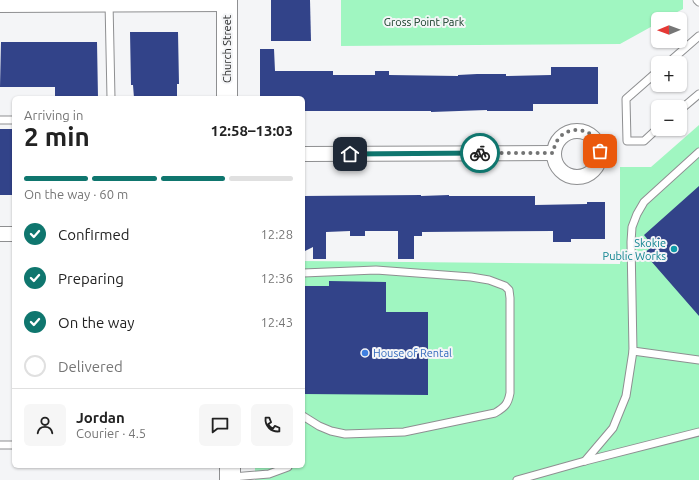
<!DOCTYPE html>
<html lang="en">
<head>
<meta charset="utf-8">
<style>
	body { margin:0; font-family:Ubuntu,sans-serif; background:#f6f6f6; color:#222; height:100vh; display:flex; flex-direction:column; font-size:15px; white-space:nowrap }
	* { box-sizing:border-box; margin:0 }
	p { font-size:13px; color:#767676 }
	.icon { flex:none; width:22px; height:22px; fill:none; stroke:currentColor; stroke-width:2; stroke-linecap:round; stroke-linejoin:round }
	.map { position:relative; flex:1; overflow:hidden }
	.panel { position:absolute; left:12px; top:96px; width:293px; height:372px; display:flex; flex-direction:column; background:#fff; border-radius:6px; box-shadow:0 1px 3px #0004 }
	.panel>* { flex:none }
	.needle { width:26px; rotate:269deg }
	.tools { position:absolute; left:651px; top:12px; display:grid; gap:8px }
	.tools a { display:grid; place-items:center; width:36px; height:36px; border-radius:6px; background:#fff; box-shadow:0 1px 3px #0004; font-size:20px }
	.pin { position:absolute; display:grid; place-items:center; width:34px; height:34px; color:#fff; margin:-17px; border-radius:8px; box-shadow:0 2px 6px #0006 }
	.courier { position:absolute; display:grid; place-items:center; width:40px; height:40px; margin:-20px; border:3px solid #0f766e; border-radius:50%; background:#fff; color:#222; box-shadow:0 1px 5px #0007 }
	.overview em { font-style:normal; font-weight:700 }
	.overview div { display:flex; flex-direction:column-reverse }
	.overview { display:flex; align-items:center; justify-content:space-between; height:68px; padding:0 12px }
	h1 { font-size:26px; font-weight:700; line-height:30px }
	.bar { display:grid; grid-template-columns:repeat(4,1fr); gap:6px 4px; align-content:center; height:48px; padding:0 12px }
	.bar i { height:5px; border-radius:3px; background:#e0e0e0 }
	.bar .active { background:#0f766e }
	.bar p { grid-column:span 4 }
	.line { display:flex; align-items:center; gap:10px; padding:0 12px; border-top:1px solid #e0e0e0 }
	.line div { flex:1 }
	.round { display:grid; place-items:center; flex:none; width:42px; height:42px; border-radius:6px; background:#f6f6f6 }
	ol { padding:0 12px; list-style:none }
	li { display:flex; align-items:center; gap:12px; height:44px }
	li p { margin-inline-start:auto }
	li .icon { padding:4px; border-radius:50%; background:#0f766e; color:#fff; stroke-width:4 }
	li:last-child { color:#767676 }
	li i { width:22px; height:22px; border:2px solid #e0e0e0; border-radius:50% }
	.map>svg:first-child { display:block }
	.green { fill:#a0f6c1 }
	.building { fill:#324389 }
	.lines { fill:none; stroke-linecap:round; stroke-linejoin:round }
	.lane-casing { stroke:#8e8f91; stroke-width:9 }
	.street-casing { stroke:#8e8f91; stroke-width:16 }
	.secondary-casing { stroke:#8e8f91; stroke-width:22 }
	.lane { stroke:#fff; stroke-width:7 }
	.street { stroke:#fff; stroke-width:14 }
	.secondary { stroke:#fff; stroke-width:20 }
	.done { stroke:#737474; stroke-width:4; stroke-dasharray:0 7.2 }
	.route { stroke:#0f766e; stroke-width:5 }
	.culture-dot { fill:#0f9aa8; stroke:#f4f5f7; stroke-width:1.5 }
	.shop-dot { fill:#3f7fe0; stroke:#f4f5f7; stroke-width:1.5 }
	.labels { text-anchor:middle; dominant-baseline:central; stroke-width:4; stroke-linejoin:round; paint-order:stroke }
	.park-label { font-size:11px; fill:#0b341e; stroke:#f4f5f7 }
	.street-label { font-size:11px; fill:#2d2e2e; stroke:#f4f5f7 }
	.culture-label { font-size:11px; fill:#0d838f; stroke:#f4f5f7; text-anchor:end }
	.shop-label { font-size:11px; fill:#366cbe; stroke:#f4f5f7; text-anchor:start }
</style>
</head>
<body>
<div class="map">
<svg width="699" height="480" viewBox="0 0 699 480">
	<rect width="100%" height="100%" fill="#f4f5f7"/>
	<g class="green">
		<polygon points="341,0 683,0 683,9 664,19 658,19 658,23 620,44 341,46"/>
		<polygon points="699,125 699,480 255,480 255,466 303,466 303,261 620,264 620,167 651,167"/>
	</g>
	<g class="building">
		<polygon points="271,0 310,0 311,41 271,41"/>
		<polygon points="130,32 178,32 179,84 177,84 177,98 134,98 133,85 131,85"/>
		<polygon points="1,42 97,42 98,98 55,98 55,87 0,87"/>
		<polygon points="260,49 274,49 275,71 333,71 333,75 375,75 375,71 389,71 389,75 458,76 458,75 477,74 506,74 506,76 551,75 551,67 598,67 598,104 533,104 533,111 487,111 487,110 431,112 431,111 303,111 303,98 260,98"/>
		<rect x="0" y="129" width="14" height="66"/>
		<polygon points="699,186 699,316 644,253 653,246 644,235"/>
		<polygon points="421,195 421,196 449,195 449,196 535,196 535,205 587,204 587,202 605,202 605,239 571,239 571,242 553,242 553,231 422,232 422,236 414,236 414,259 398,259 398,231 365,231 365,236 350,236 350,231 326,232 326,259 313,259 313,247 303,252 303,196"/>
		<polygon points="329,281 386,282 386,312 428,312 428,395 303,394 303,286 329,286"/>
	</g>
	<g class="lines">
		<g class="lane-casing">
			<g id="lane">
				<polyline points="697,0 699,2"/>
				<polyline points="109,2 111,98"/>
				<polyline points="668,63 699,36"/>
				<polyline points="658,71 626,99 627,141 644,141 658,128"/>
				<polyline points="680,110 699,94"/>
				<polyline points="0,120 14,120"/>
				<path d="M303 273 376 270 471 277 489 280 505 286 509 290 510 298V393C508 404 505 407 495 413L404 432 345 434 331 431 319 426 303 416"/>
				<polyline points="633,351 699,360"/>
				<polyline points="0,445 14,445"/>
				<polyline points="585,461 613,428 626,396 633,351 631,242 632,227 637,214 644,202 699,152"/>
				<polyline points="232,477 269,474 288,467 288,466"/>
				<polyline points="517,480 585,461 699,432"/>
			</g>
		</g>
		<g class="street-casing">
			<g id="street">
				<polyline points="0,5 227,4"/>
				<circle cx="577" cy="154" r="23"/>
				<polyline points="303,154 553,153"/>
				<polyline points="0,234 14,234"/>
			</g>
		</g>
		<g class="secondary-casing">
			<g id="secondary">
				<polyline points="227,0 227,98"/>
				<polyline points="230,466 230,480"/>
			</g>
		</g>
		<use href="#lane" class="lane"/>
		<use href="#street" class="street"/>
		<use href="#secondary" class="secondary"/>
	</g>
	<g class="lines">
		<path class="done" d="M480 153H553C554 148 555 143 559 138 567 128 584 127 594 137 598 141 599 146 600 151"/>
		<polyline class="route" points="350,154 480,153"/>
	</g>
	<circle class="culture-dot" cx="674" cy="249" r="4"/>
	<circle class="shop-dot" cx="365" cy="353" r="4"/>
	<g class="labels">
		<g class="park-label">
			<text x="424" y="22">Gross Point Park</text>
		</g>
		<g class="street-label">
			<text transform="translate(227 49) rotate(-90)">Church Street</text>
		</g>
		<g class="culture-label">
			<text x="666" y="243">Skokie<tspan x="666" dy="13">Public Works</tspan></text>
		</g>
		<g class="shop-label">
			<text x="373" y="353">House of Rental</text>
		</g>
	</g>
</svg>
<div class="tools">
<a><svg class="needle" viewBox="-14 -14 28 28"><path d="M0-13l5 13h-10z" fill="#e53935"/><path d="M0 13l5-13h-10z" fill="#767676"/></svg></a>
<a>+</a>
<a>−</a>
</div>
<div class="pin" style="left:600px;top:151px;background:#ea580c"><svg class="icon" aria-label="bag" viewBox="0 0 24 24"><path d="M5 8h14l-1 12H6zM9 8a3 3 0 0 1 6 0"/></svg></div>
<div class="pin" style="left:350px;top:154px;background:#1f2937"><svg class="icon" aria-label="home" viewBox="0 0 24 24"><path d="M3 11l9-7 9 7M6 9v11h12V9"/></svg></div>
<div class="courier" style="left:480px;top:153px"><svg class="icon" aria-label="bike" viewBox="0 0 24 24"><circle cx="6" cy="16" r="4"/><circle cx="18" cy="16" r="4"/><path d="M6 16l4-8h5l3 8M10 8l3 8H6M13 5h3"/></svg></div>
<section class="panel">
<div class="overview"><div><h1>2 min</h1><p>Arriving in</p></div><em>12:58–13:03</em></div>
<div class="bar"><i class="active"></i><i class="active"></i><i class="active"></i><i></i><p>On the way · 60 m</p></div>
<ol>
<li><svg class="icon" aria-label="check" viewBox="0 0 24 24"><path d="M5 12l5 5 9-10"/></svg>Confirmed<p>12:28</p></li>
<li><svg class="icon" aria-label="check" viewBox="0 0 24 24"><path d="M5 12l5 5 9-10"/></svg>Preparing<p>12:36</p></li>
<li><svg class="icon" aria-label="check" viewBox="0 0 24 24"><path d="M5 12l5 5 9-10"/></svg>On the way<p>12:43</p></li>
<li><i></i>Delivered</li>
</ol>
<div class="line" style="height:72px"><a class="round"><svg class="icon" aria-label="person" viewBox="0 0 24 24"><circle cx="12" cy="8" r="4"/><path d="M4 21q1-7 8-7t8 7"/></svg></a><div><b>Jordan</b><p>Courier · 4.5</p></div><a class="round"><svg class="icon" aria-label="chat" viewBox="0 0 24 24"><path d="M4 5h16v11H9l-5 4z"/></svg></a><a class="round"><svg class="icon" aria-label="phone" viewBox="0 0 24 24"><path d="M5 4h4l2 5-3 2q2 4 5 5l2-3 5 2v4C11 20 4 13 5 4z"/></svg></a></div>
</section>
</div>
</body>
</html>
